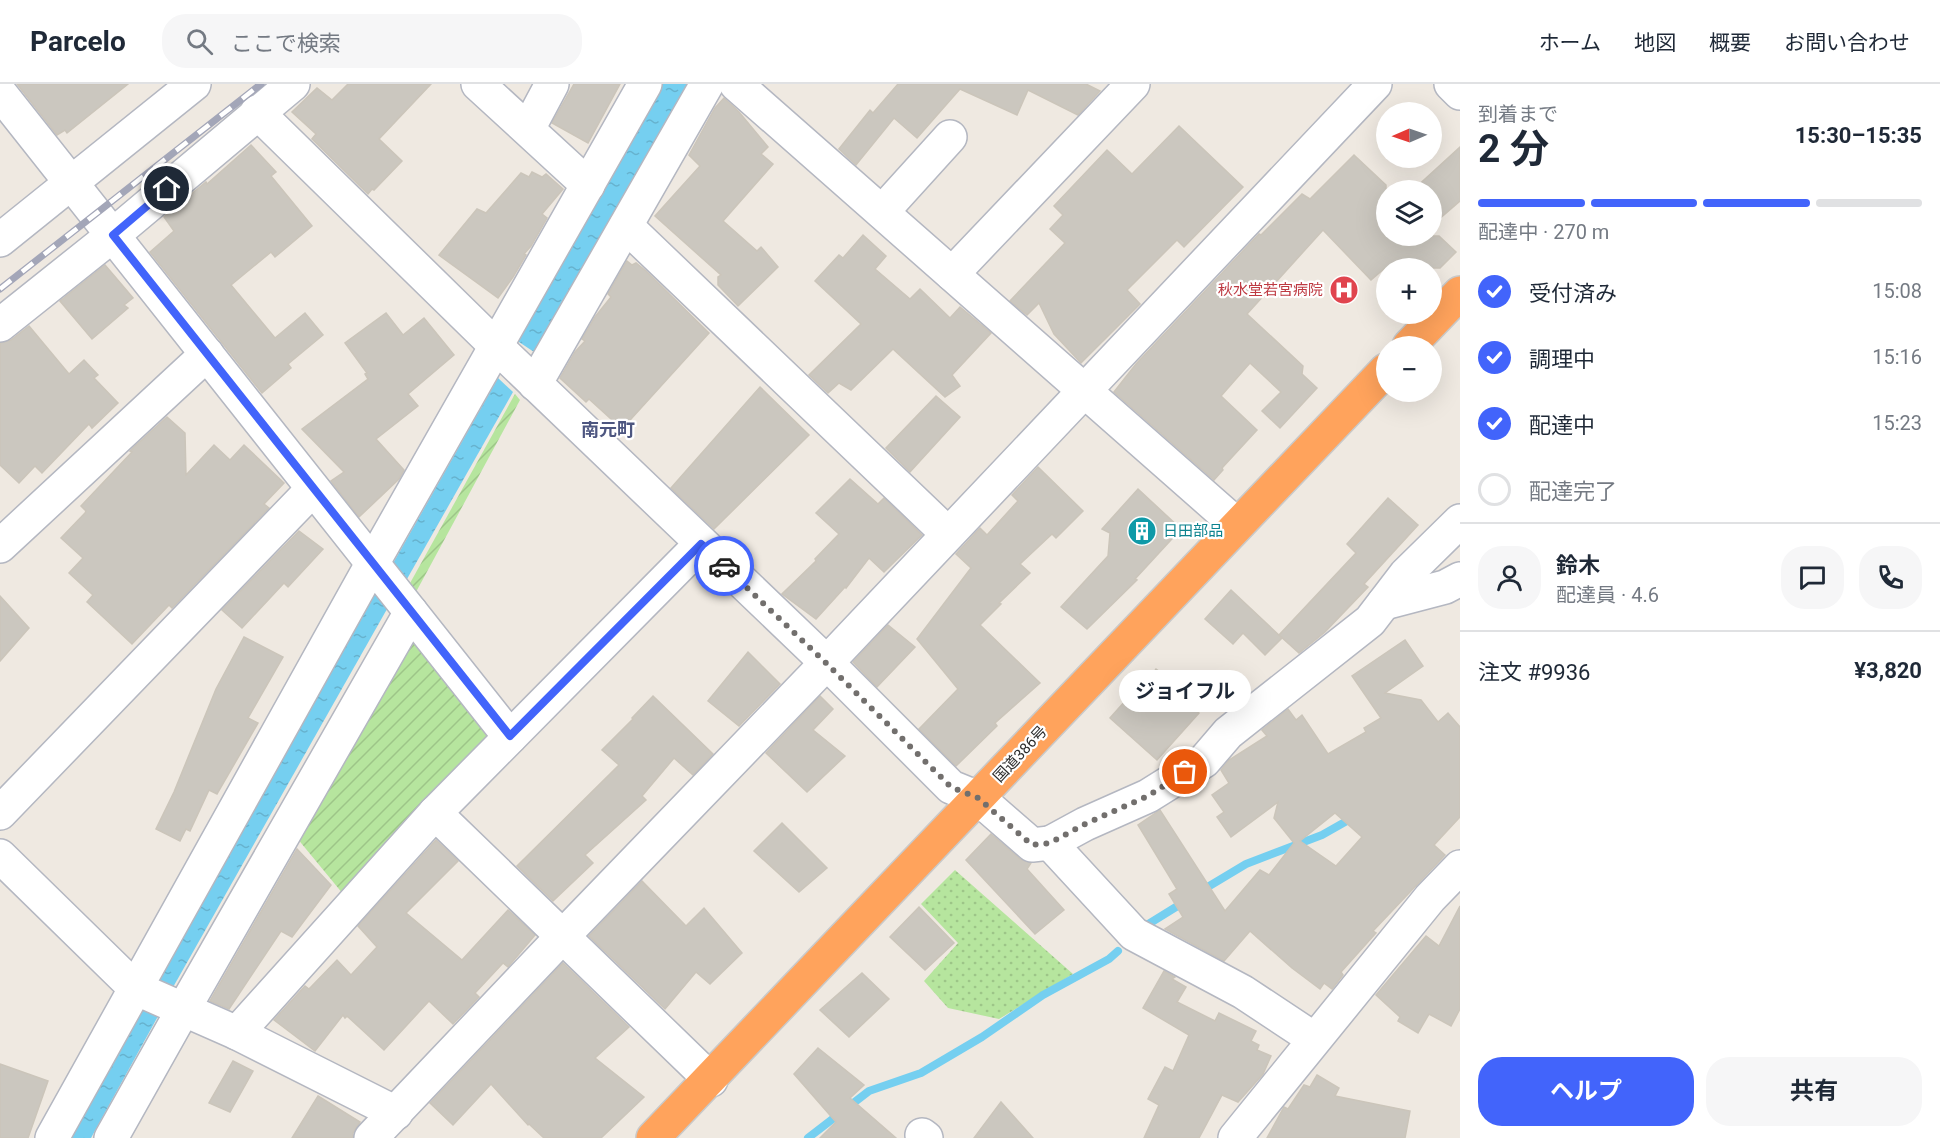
<!DOCTYPE html>
<html lang="ja">
<head>
<meta charset="utf-8">
<style>
	body { margin:0; font-family:Roboto,"Noto Sans JP",sans-serif; background:#f6f6f7; color:#1f2937; height:100vh; display:flex; flex-direction:column; font-size:22px; white-space:nowrap }
	* { box-sizing:border-box; margin:0 }
	p { font-size:20px; color:#747a83 }
	.icon { flex:none; width:33px; height:33px; fill:none; stroke:currentColor; stroke-width:2; stroke-linecap:round; stroke-linejoin:round }
	.map { position:relative; flex:1; overflow:hidden }
	.sheet { display:flex; flex-direction:column; background:#fff; width:480px }
	.sheet>* { flex:none }
	.needle { width:39px; rotate:268deg }
	.tools { position:absolute; left:1376px; top:18px; display:grid; gap:12px }
	.tools a { display:grid; place-items:center; width:66px; height:66px; border-radius:50%; background:#fff; box-shadow:0 6px 24px #0002; font-size:30px }
	.pin { position:absolute; display:grid; place-items:center; width:51px; height:51px; color:#fff; margin:-26px; border:3px solid #fff; border-radius:50%; box-shadow:0 2px 6px #0007 }
	.courier { position:absolute; display:grid; place-items:center; width:60px; height:60px; margin:-30px; border:4px solid #4264fb; border-radius:50%; background:#fff; color:#222; box-shadow:0 2px 8px #0007 }
	.bubble { position:absolute; height:42px; border-radius:21px; background:#fff; box-shadow:0 6px 24px #0002; font-size:20px; font-weight:700; line-height:42px; text-align:center }
	.summary em { font-style:normal; font-weight:700 }
	.summary div { display:flex; flex-direction:column-reverse }
	.summary { display:flex; align-items:center; justify-content:space-between; height:102px; padding:0 18px }
	h1 { font-size:39px; font-weight:700; line-height:45px }
	.bar { display:grid; grid-template-columns:repeat(4,1fr); gap:9px 6px; align-content:center; height:72px; padding:0 18px }
	.bar i { height:8px; border-radius:4px; background:#e0e1e3 }
	.bar .selected { background:#4264fb }
	.bar p { grid-column:span 4 }
	.line { display:flex; align-items:center; gap:15px; padding:0 18px; border-top:2px solid #e0e1e3 }
	.line div { flex:1 }
	.round { display:grid; place-items:center; flex:none; width:63px; height:63px; border-radius:24px; background:#f6f6f7 }
	ol { padding:0 18px; list-style:none }
	li { display:flex; align-items:center; gap:18px; height:66px }
	li p { margin-inline-start:auto }
	li .icon { padding:6px; border-radius:50%; background:#4264fb; color:#fff; stroke-width:4 }
	li:last-child { color:#747a83 }
	li i { width:33px; height:33px; border:3px solid #e0e1e3; border-radius:50% }
	.button { display:flex; gap:12px; margin-top:auto; padding:12px 18px }
	.button a { flex:1; height:69px; border-radius:24px; background:#4264fb; color:#fff; font-size:24px; font-weight:700; line-height:69px; text-align:center }
	.button a+a { background:#f6f6f7; color:#1f2937 }
	header { display:flex; align-items:center; gap:36px; box-sizing:border-box; height:84px; padding:0 30px; background:#fff; border-bottom:2px solid #e0e1e3 }
	header strong { font-size:28px }
	nav { display:flex; gap:33px; margin-inline-start:auto; font-size:21px }
	.search { width:420px; height:54px; background:#f6f6f7; display:flex; align-items:center; gap:15px; box-sizing:border-box; padding:0 21px; border-radius:24px; color:#747a83; font-size:22px }
	main { display:flex; flex:1; min-height:0 }
	.map>svg:first-child { display:block }
	.grass { fill:url(#grass-dots) }
	.garden { fill:url(#garden-furrows) }
	.water { fill:url(#water-ripples) }
	.lines { fill:none; stroke-linecap:round; stroke-linejoin:round }
	.stream { stroke:#75cff0; stroke-width:8 }
	.building { fill:#cbc7bf; stroke:#cbc5ba; stroke-width:1.5; fill-rule:evenodd }
	.minor-casing { stroke:#b4b7c1; stroke-width:36 }
	.highway-casing { stroke:#c9c9c9; stroke-width:36 }
	.minor { stroke:#fff; stroke-width:33 }
	.highway { stroke:#ffa35c; stroke-width:33 }
	.rail-casing { stroke:#a3a6b8; stroke-width:7 }
	.rail { stroke:#fff; stroke-width:4.5; stroke-dasharray:14; stroke-linecap:butt }
	.done { stroke:#726f6d; stroke-width:6; stroke-dasharray:0 10.8 }
	.route { stroke:#4264fb; stroke-width:8 }
	.labels { text-anchor:middle; dominant-baseline:central; stroke-width:4.5; stroke-linejoin:round; paint-order:stroke }
	.health-label { font-size:15px; fill:#be3a42; stroke:#fff; text-anchor:end }
	.culture-label { font-size:15px; fill:#0d838f; stroke:#fff; text-anchor:start }
	.street-label { font-size:15px; fill:#2e2e2e; stroke:#fff }
	.quarter-label { font-size:18px; font-weight:bold; fill:#4d5680; stroke:#fff }
</style>
</head>
<body>
<header>
<strong>Parcelo</strong>
<div class="search"><svg class="icon" aria-label="search" viewBox="0 0 24 24"><circle cx="10" cy="10" r="6"/><path d="M15 15l6 6"/></svg>ここで検索</div>
<nav><a>ホーム</a><a>地図</a><a>概要</a><a>お問い合わせ</a></nav>
</header>
<main>
<div class="map">
<svg width="1460" height="1054" viewBox="0 0 1460 1054">
	<defs>
		<pattern id="grass-dots" width="8" height="8" patternUnits="userSpaceOnUse" patternTransform="scale(1.5)"><rect width="8" height="8" fill="#b6e59e"/><path d="M2 2h.1M6 6h.1" fill="none" stroke="#9dc588" stroke-width="1.8" stroke-linecap="round"/></pattern>
		<pattern id="garden-furrows" width="10" height="10" patternUnits="userSpaceOnUse" patternTransform="scale(1.5)"><rect width="10" height="10" fill="#b6e59e"/><path d="M-1 1l2-2M0 10L10 0M9 11l2-2" fill="none" stroke="#9dc588"/></pattern>
		<pattern id="water-ripples" width="26" height="14" patternUnits="userSpaceOnUse" patternTransform="scale(1.5)"><rect width="26" height="14" fill="#75cff0"/><path d="M2 4q2-2 4 0t4 0M15 11q2-2 4 0t4 0" fill="none" stroke="#66b2ce"/></pattern>
	</defs>
	<rect width="100%" height="100%" fill="#efe9e1"/>
	<polygon class="grass" points="955,786 1073,890 999,935 948,924 924,897 958,859 921,820"/>
	<g class="garden">
		<polygon points="515,310 520,316 416,508 409,501"/>
		<polygon points="410,542 491,653 348,816 292,748"/>
	</g>
	<g class="water">
		<polygon points="663,0 687,0 534,268 516,256"/>
		<polygon points="498,294 513,308 407,495 392,481"/>
		<polygon points="375,502 391,518 172,905 156,898"/>
		<polygon points="141,918 162,925 91,1054 68,1054"/>
	</g>
	<g class="lines">
		<g class="stream">
			<polyline points="1201,807 1246,780 1322,751 1352,734"/>
			<polyline points="1142,844 1184,818"/>
			<polyline points="808,1054 869,1007 921,989 982,953 1043,911 1109,875 1118,867"/>
		</g>
	</g>
	<g class="building">
		<polygon points="17,0 128,0 67,49 65,46 57,51"/>
		<polygon points="348,0 431,0 379,55 402,77 374,106 372,105 368,110 312,55 316,50 292,28 317,4 332,16"/>
		<polygon points="574,0 620,0 588,59 552,39"/>
		<polygon points="898,0 1086,0 1100,7 1078,31 1028,6 1017,31 960,5 917,54 894,34 856,81 839,65 870,26 873,29"/>
		<polygon points="724,14 739,28 768,63 761,70 773,80 723,137 757,167 761,163 778,183 738,222 718,201 718,193 721,191 655,132 700,82 689,71 715,24"/>
		<polygon points="1179,42 1243,103 1184,163 1177,156 1127,206 1140,220 1081,279 1054,250 1039,219 1027,231 1010,217 1065,159 1050,145 1063,131 1054,122 1107,66 1132,90"/>
		<polygon points="251,61 276,88 271,92 312,142 275,173 271,168 231,201 275,254 305,229 323,251 288,280 291,284 262,309 150,168 174,147 164,133 206,98 207,100"/>
		<polygon points="1460,63 1460,117 1431,142 1431,106 1413,106"/>
		<polygon points="1354,71 1386,101 1386,152 1439,152 1456,168 1440,184 1385,184 1371,196 1323,146 1247,230 1303,282 1302,290 1317,304 1280,344 1262,327 1281,308 1250,279 1221,312 1257,346 1222,384 1223,386 1214,396 1114,308 1136,280 1259,150 1261,151 1302,110 1310,115"/>
		<polygon points="532,88 542,93 546,90 563,105 542,130 547,134 531,162 524,170 526,171 513,193 498,214 439,171 477,125 486,129 521,89 529,93"/>
		<polygon points="863,151 886,172 875,185 910,215 920,205 950,234 960,223 991,249 952,291 960,302 945,313 893,265 851,306 839,299 828,309 809,291 861,240 815,197 839,171 843,174"/>
		<polygon points="627,177 632,181 636,179 646,187 709,249 622,345 589,315 586,318 560,294 575,268 585,257 582,255 595,233 611,213 608,210"/>
		<polygon points="105,181 133,214 124,221 128,224 92,255 60,217"/>
		<polygon points="386,229 403,251 424,234 454,271 408,310 418,322 376,355 404,386 399,395 359,433 331,397 344,388 302,345 368,295 365,290 367,289 345,259"/>
		<polygon points="29,242 69,290 84,276 98,291 94,294 118,319 92,344 89,340 42,389 35,382 19,399 0,381 0,259 11,256"/>
		<polygon points="760,303 809,351 714,445 671,404"/>
		<polygon points="936,312 960,333 910,388 886,364"/>
		<polygon points="167,333 185,349 186,391 214,361 230,376 244,361 284,399 264,420 269,424 172,524 169,521 132,560 87,518 93,511 69,489 83,474 61,454 85,429 86,427 81,422 132,368 130,367 133,364"/>
		<polygon points="1038,383 1083,427 1056,454 1052,450 1020,480 1030,489 999,519 1001,520 980,541 1040,599 995,639 997,642 956,682 919,645 958,605 917,555 971,484 956,470 980,444 987,451 1018,417 1012,411"/>
		<polygon points="850,395 878,420 884,414 922,451 884,488 869,474 846,504 845,503 816,535 782,510 816,477 815,475 839,450 816,429"/>
		<polygon points="1138,405 1181,445 1135,495 1137,496 1087,545 1061,523 1108,472 1110,449 1102,445"/>
		<polygon points="1388,414 1418,441 1364,500 1368,503 1325,548 1299,569 1279,551 1356,469 1347,460"/>
		<polygon points="299,447 323,465 288,503 284,499 242,544 222,526"/>
		<polygon points="1231,506 1282,554 1265,571 1243,549 1233,560 1205,535"/>
		<polygon points="0,512 29,544 0,577"/>
		<polygon points="888,541 915,563 877,603 853,578"/>
		<polygon points="244,553 283,573 248,634 258,639 217,710 209,706 190,747 186,745 180,757 156,745 174,708 216,605"/>
		<path d="M1405 556 1423 582 1385 609 1421 616 1438 638 1448 629 1460 643V733L1434 761 1445 771 1373 847 1376 849 1341 888 1343 891 1332 905 1324 899 1320 905 1292 884 1250 847 1224 877 1165 845 1183 833 1169 810 1177 805 1138 741 1160 726 1225 827 1260 786 1269 791 1294 759 1274 734 1278 718 1231 753 1217 733 1224 728 1212 711 1229 699 1221 686 1229 676 1267 652 1262 646 1288 625 1296 636 1302 631 1328 670 1366 648 1364 644 1381 634 1352 592ZM1335 729 1362 753 1336 782 1300 757Z"/>
		<polygon points="748,568 780,600 739,642 708,617"/>
		<polygon points="1156,585 1169,595 1175,590 1192,606 1184,615 1199,629 1157,676 1110,634 1143,597 1147,598"/>
		<polygon points="653,612 713,670 693,691 674,674 642,712 646,716 585,771 593,779 553,817 517,782 619,681 602,666 633,635 632,634"/>
		<polygon points="820,612 833,625 813,646 845,672 807,708 766,669"/>
		<polygon points="782,739 827,784 799,808 754,767"/>
		<polygon points="991,750 1020,775 1031,779 1027,785 1064,826 1035,850 966,776"/>
		<polygon points="436,756 458,777 406,829 462,876 508,826 535,851 508,883 503,879 475,909 479,913 453,940 429,917 384,966 347,932 345,934 343,931 315,967 274,936 305,902 309,905 337,876 351,891 377,863 358,842"/>
		<polygon points="297,765 331,801 292,853 281,847 229,925 210,917"/>
		<polygon points="642,797 686,842 704,824 742,869 710,900 696,888 665,925 589,852"/>
		<polygon points="1460,822 1460,925 1451,942 1429,930 1418,949 1398,937 1400,933 1376,911 1426,852 1439,862"/>
		<polygon points="919,823 954,859 925,886 890,853"/>
		<polygon points="563,879 629,943 595,974 644,1013 601,1054 544,1054 529,1040 528,1041 491,1000 453,1041 430,1019"/>
		<polygon points="1164,887 1175,893 1172,895 1186,903 1177,918 1215,937 1219,929 1256,947 1251,957 1259,961 1257,966 1271,972 1263,990 1238,1018 1222,1011 1199,1054 1144,1054 1159,1021 1148,1015 1165,983 1173,987 1189,951 1143,924"/>
		<polygon points="862,889 889,915 849,953 820,926"/>
		<polygon points="818,964 864,1001 850,1014 896,1054 820,1054 836,1038 794,990"/>
		<polygon points="233,977 253,987 230,1028 209,1019"/>
		<polygon points="0,980 48,997 28,1054 0,1054"/>
		<polygon points="1317,991 1339,1004 1335,1012 1410,1027 1405,1054 1267,1054 1284,1023 1288,1025 1304,1001 1310,1003"/>
		<polygon points="318,1012 360,1038 353,1049 353,1054 292,1054"/>
		<polygon points="1001,1018 1033,1054 974,1054"/>
	</g>
	<g class="lines">
		<g class="minor-casing">
			<g id="minor">
				<polyline points="478,0 588,101"/>
				<polyline points="736,0 1237,441"/>
				<polyline points="1451,0 1460,9"/>
				<polyline points="0,9 510,653"/>
				<polyline points="257,28 497,263 826,578 951,703 978,714 1032,761 1050,759"/>
				<polyline points="528,45 552,0"/>
				<polyline points="882,128 950,53"/>
				<polyline points="626,142 948,450"/>
				<polyline points="0,156 194,0"/>
				<polyline points="952,190 1133,0"/>
				<polyline points="0,241 113,151 293,0"/>
				<polyline points="535,300 707,0"/>
				<polyline points="0,462 207,270"/>
				<polyline points="1384,519 1445,503 1460,495"/>
				<polyline points="0,729 313,405"/>
				<polyline points="435,729 711,996"/>
				<polyline points="0,772 135,904 237,949 396,1029"/>
				<polyline points="237,949 435,729 701,460"/>
				<polyline points="1314,955 1243,908 1134,850 1050,759 1085,740 1148,712 1204,677 1228,649 1370,537 1406,490 1460,437"/>
				<polyline points="922,1051 926,1054"/>
				<polyline points="52,1054 372,480 645,0"/>
				<polyline points="111,1054 183,926 411,528"/>
				<polyline points="371,1054 562,853 816,590 1375,0"/>
				<polyline points="1235,1054 1430,814 1460,783"/>
			</g>
		</g>
		<g class="highway-casing">
			<g id="highway">
				<polyline points="1409,262 1460,209"/>
				<polyline points="653,1054 1386,286"/>
			</g>
		</g>
		<use href="#minor" class="minor"/>
		<use href="#highway" class="highway"/>
		<g class="rail-casing">
			<polyline id="rail" points="0,205 261,0"/>
		</g>
		<use href="#rail" class="rail"/>
	</g>
	<g class="lines">
		<polyline class="done" points="724,482 826,579 951,703 978,714 1032,761 1050,759 1085,740 1148,712 1185,688"/>
		<polyline class="route" points="167,105 113,151 510,652 701,460 724,482"/>
	</g>
	<defs>
		<g id="hospital-disc" transform="scale(1.5)"><circle r="9.5" fill="#e0444e" stroke="#fff"/><path d="M-5-5h3v3.5h4V-5h3V5h-3V1.5h-4V5h-3Z" fill="#fff"/></g>
		<g id="building-disc" transform="scale(1.5)"><circle r="9.5" fill="#0f9aa8" stroke="#fff"/><path d="M-4-6H4V6H1V3H-1V6H-4ZM-2.5-4.3h1.7v1.8h-1.7ZM.8-4.3h1.7v1.8H.8ZM-2.5-1h1.7V.8h-1.7ZM.8-1h1.7V.8H.8Z" fill="#fff"/></g>
	</defs>
	<g fill-rule="evenodd">
		<use href="#hospital-disc" x="1344" y="206"/>
		<use href="#building-disc" x="1142" y="447"/>
	</g>
	<g class="labels">
		<g class="health-label">
			<text x="1323" y="206">秋水堂若宮病院</text>
		</g>
		<g class="culture-label">
			<text x="1163" y="447">日田部品</text>
		</g>
		<g class="street-label">
			<text transform="translate(1020 670) rotate(-47)">国道386号</text>
		</g>
		<g class="quarter-label">
			<text x="608" y="345">南元町</text>
		</g>
	</g>
</svg>
<div class="tools">
<a><svg class="needle" viewBox="-14 -14 28 28"><path d="M0-13l5 13h-10z" fill="#e53935"/><path d="M0 13l5-13h-10z" fill="#747a83"/></svg></a>
<a><svg class="icon" aria-label="layers" viewBox="0 0 24 24"><path d="M12 4l9 5-9 5-9-5zM3 14l9 5 9-5"/></svg></a>
<a>+</a>
<a>−</a>
</div>
<div class="pin" style="left:1185px;top:688px;background:#ea580c"><svg class="icon" aria-label="bag" viewBox="0 0 24 24"><path d="M5 8h14l-1 12H6zM9 8a3 3 0 0 1 6 0"/></svg></div>
<div class="pin" style="left:167px;top:105px;background:#1f2937"><svg class="icon" aria-label="home" viewBox="0 0 24 24"><path d="M3 11l9-7 9 7M6 9v11h12V9"/></svg></div>
<div class="courier" style="left:724px;top:482px"><svg class="icon" aria-label="car" viewBox="0 0 24 24"><path d="M5 17H2v-5l4-1 3-4h7l3 4 3 1v5h-3M9 17h6M6 11h13"/><circle cx="7" cy="17" r="2"/><circle cx="17" cy="17" r="2"/></svg></div>
<div class="bubble" style="left:1119px;top:586px;width:132px">ジョイフル</div>
</div>
<section class="sheet">
<div class="summary"><div><h1>2 分</h1><p>到着まで</p></div><em>15:30–15:35</em></div>
<div class="bar"><i class="selected"></i><i class="selected"></i><i class="selected"></i><i></i><p>配達中 · 270 m</p></div>
<ol>
<li><svg class="icon" aria-label="check" viewBox="0 0 24 24"><path d="M5 12l5 5 9-10"/></svg>受付済み<p>15:08</p></li>
<li><svg class="icon" aria-label="check" viewBox="0 0 24 24"><path d="M5 12l5 5 9-10"/></svg>調理中<p>15:16</p></li>
<li><svg class="icon" aria-label="check" viewBox="0 0 24 24"><path d="M5 12l5 5 9-10"/></svg>配達中<p>15:23</p></li>
<li><i></i>配達完了</li>
</ol>
<div class="line" style="height:108px"><a class="round"><svg class="icon" aria-label="person" viewBox="0 0 24 24"><circle cx="12" cy="8" r="4"/><path d="M4 21q1-7 8-7t8 7"/></svg></a><div><b>鈴木</b><p>配達員 · 4.6</p></div><a class="round"><svg class="icon" aria-label="chat" viewBox="0 0 24 24"><path d="M4 5h16v11H9l-5 4z"/></svg></a><a class="round"><svg class="icon" aria-label="phone" viewBox="0 0 24 24"><path d="M5 4h4l2 5-3 2q2 4 5 5l2-3 5 2v4C11 20 4 13 5 4z"/></svg></a></div>
<div class="line" style="height:78px"><div>注文 #9936</div><b>¥3,820</b></div>
<div class="button"><a>ヘルプ</a><a>共有</a></div>
</section>
</main>
</body>
</html>
